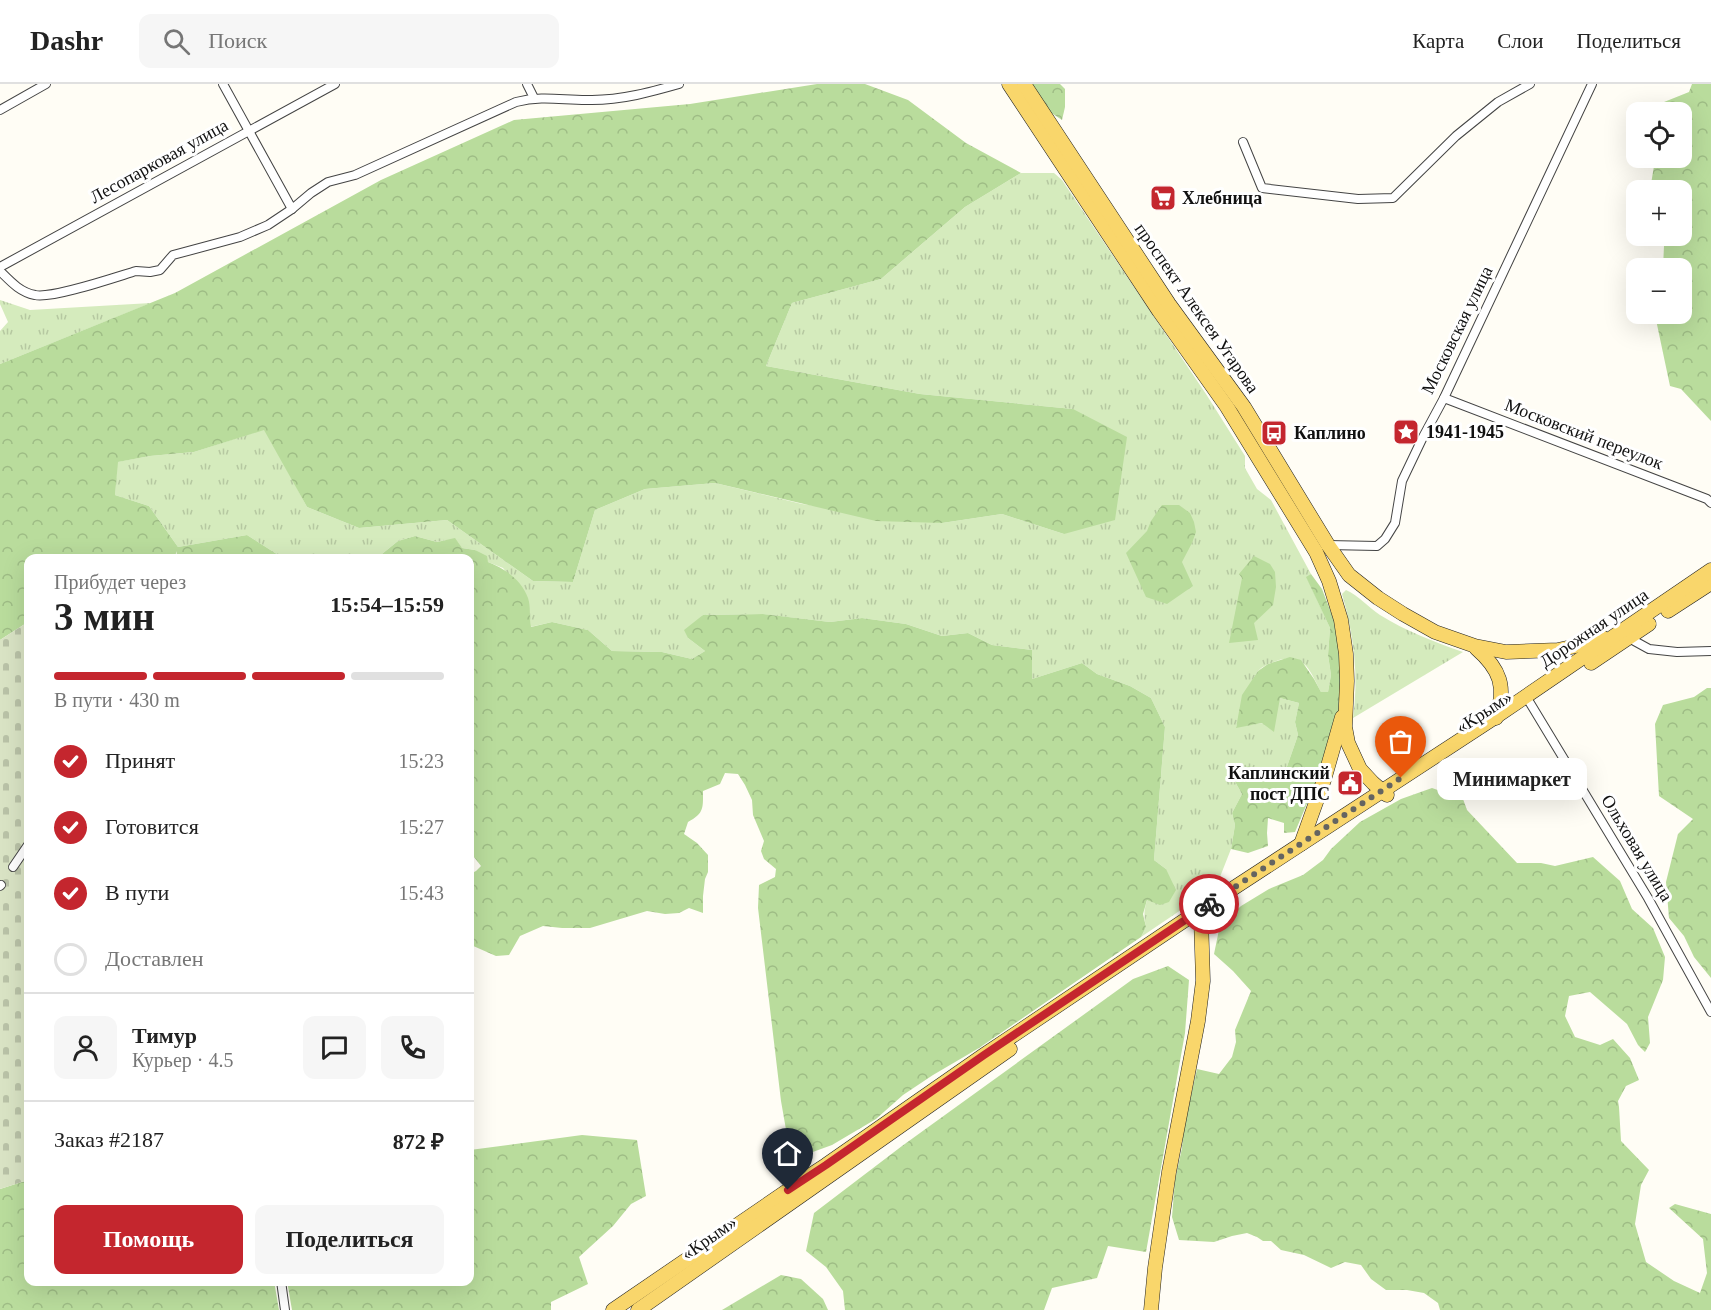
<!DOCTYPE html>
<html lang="ru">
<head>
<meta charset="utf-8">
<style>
	body { margin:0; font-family:"Times New Roman",serif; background:#f6f6f6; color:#222; height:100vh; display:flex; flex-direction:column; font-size:22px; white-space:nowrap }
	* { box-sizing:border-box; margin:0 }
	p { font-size:20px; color:#767676 }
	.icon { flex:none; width:33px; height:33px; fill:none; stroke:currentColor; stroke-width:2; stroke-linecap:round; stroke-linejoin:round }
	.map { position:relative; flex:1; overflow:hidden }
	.drawer { position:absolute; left:24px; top:470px; width:450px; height:732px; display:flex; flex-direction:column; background:#fff; border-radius:12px; box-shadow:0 6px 24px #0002 }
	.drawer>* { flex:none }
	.controls { position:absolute; left:1626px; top:18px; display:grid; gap:12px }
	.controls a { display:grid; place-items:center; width:66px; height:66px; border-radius:12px; background:#fff; box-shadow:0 6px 24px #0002; font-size:30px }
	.pin { position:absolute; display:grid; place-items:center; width:51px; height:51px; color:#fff; margin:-62px -26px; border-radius:50% 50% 50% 0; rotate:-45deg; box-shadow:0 0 6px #0007 }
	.pin .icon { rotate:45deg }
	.courier { position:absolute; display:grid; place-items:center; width:60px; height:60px; margin:-30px; border:4px solid #c4262e; border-radius:50%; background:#fff; color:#222; box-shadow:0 2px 8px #0007 }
	.bubble { position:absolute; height:42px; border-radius:12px; background:#fff; box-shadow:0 6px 24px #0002; font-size:20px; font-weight:800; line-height:42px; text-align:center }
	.headline em { font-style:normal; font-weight:800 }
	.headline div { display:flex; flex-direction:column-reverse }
	.headline { display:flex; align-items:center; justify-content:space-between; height:102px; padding:0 30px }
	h1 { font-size:39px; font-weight:800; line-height:45px }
	.bar { display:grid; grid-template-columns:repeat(4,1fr); gap:9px 6px; align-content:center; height:72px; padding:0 30px }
	.bar i { height:8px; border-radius:4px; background:#e0e0e0 }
	.bar .current { background:#c4262e }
	.bar p { grid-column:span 4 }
	.line { display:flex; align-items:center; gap:15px; padding:0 30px; border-top:2px solid #e0e0e0 }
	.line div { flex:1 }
	.round { display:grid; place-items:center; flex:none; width:63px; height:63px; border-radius:12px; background:#f6f6f6 }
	ol { padding:0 30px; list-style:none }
	li { display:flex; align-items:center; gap:18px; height:66px }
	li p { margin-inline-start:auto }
	li .icon { padding:6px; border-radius:50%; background:#c4262e; color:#fff; stroke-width:4 }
	li:last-child { color:#767676 }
	li i { width:33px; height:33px; border:3px solid #e0e0e0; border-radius:50% }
	.action { display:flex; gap:12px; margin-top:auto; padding:12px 30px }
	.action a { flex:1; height:69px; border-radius:12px; background:#c4262e; color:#fff; font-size:24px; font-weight:800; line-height:69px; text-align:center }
	.action a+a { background:#f6f6f6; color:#222 }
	header { display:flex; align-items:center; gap:36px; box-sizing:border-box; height:84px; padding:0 30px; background:#fff; border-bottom:2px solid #e0e0e0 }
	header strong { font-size:28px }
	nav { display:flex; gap:33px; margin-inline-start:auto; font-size:21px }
	.search { width:420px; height:54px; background:#f6f6f6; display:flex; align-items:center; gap:15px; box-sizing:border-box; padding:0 21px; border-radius:12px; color:#767676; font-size:22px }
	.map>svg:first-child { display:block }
	.grass { fill:url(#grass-tufts) }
	.forest { fill:url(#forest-crowns) }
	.cemetery { fill:url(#cemetery-stones) }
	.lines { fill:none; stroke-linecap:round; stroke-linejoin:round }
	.street-casing { stroke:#444; stroke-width:10 }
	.primary-casing { stroke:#222; stroke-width:15 }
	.street { stroke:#fff; stroke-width:8 }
	.primary { stroke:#f9d66b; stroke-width:14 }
	.done { stroke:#646461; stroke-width:6; stroke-dasharray:0 10.8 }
	.route { stroke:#c4262e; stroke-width:8 }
	.labels { text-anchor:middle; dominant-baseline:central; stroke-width:6; stroke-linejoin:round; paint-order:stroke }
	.street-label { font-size:18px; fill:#111; stroke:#fff }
	.poi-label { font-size:18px; font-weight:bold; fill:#111; stroke:#fff; text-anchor:start }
</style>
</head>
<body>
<header>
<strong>Dashr</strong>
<div class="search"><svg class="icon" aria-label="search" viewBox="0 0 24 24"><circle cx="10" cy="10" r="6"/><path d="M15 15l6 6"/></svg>Поиск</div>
<nav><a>Карта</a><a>Слои</a><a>Поделиться</a></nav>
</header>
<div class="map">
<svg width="1711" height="1226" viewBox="0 0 1711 1226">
	<defs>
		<pattern id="grass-tufts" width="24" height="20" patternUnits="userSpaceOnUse" patternTransform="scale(1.5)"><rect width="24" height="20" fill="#d5ebbd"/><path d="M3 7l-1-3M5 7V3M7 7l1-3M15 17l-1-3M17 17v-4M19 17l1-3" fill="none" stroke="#b6c8a1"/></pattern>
		<pattern id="forest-crowns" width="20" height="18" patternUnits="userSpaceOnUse" patternTransform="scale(1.5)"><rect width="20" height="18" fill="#b9dc9c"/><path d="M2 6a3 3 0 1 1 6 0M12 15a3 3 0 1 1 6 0" fill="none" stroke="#9ebc85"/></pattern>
		<pattern id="cemetery-stones" width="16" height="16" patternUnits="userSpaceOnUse" patternTransform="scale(1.5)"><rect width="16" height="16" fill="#d9e3c4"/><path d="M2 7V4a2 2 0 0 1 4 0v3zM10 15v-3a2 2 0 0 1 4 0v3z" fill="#b9c2a7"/></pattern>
	</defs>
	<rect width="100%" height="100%" fill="#fffdf5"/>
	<g class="grass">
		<path d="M1021 89H1054L1062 96 1206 310 1245 372V384L1257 405 1271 416 1311 490 1307 494 1330 544 1328 571 1331 591 1328 608H1321C1310 587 1305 569 1279 576 1271 579 1264 581 1258 587 1250 597 1241 630 1236 643L1263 639 1280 614 1299 619 1295 638 1298 651 1283 694 1268 698 1257 691 1234 696 1242 710 1232 729 1235 741 1231 765 1218 798 1206 809 1141 853 1146 843C1140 818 1153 806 1166 785L1154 776 1165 643 1151 614 1130 602 1097 590 1082 579 1032 595V566L992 561 968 549 942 552 906 540 862 534 830 538 762 530 703 531 688 554 705 567 692 575 662 568 612 567 588 546 552 538 530 543 528 515 503 484 488 478 475 466 462 464 446 456 437 458 415 452 398 457 377 474H283L247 451 178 463 149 422 115 411 117 378 150 372 194 368 265 345 307 423 359 444 447 436 533 497 573 498 595 426 645 405 715 399 802 420 942 439 1002 430 1064 450 1073 325 920 310 766 282 792 219 881 195 965 123Z"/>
		<polygon points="0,216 30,226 151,219 0,280 0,247 8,238 0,220"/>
		<path d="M1346 506C1358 511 1369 524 1380 531 1406 547 1434 558 1463 568L1353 634C1359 593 1354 551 1342 510Z"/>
	</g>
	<g class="forest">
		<polygon points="817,0 865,0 908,16 966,59 1021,89 965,123 881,195 792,219 766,282 920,310 1073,325 1127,353 1115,436 1064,450 1002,430 942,439 876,437 715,399 645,405 595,426 573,498 533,497 447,436 359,444 307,423 264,346 194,368 150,372 118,378 115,411 149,422 178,463 247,451 283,474 176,474 177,467 174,474 28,474 28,538 0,556 0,280 175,209 381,96 514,36 690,20"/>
		<polygon points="1032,0 1060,0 1065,5 1065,23 1062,36 1050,28"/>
		<polygon points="1692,0 1711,0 1711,337 1681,305 1670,302 1655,231 1655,230 1682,230 1682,184 1663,184 1664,162 1658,152 1682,152 1682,106 1650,106 1654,82 1651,74 1682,74 1682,28 1655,28 1664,18 1689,8"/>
		<polygon points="1162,421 1179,421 1190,429 1194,438 1196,448 1192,459 1182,478 1193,502 1167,520 1146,513 1126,469 1147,447 1151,437"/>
		<path d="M415 452 437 458 455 454 462 464 475 466 487 472 488 478C505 485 521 495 528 514 531 522 529 534 531 543L552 538 588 546 612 567 662 568 692 575 705 567 688 554 684 546 703 531 763 530 830 538 862 534 906 540 942 552 968 549 992 561 1032 566V595L1082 579 1097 590 1130 602 1151 614 1165 643 1154 776 1166 785 1176 806 1169 818 1160 821 1147 816 1143 830 1146 843 1141 853 979 964 933 991 903 1011 876 1035 832 1061 810 1069 799 1066 788 1057 781 1017 758 824 759 801 775 793 776 785 764 775 761 767 764 757 753 731 752 716 745 701 738 690 725 689 720 700 703 707C703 725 704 729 688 738L684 750 697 759 708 771V788L705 795 703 812V829L689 824 679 829 665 830 647 827 590 844H562L543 842 520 852 509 871 496 872 471 861 470 848V790L476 787 481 782 470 768V474H377L398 457Z"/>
		<polygon points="1254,472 1270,480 1275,488 1276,503 1273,521 1254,539 1258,556 1229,559 1242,494 1239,490"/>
		<polygon points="1311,490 1322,505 1335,539 1343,581 1340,631 1314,703 1295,748 1284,749 1284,739 1268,734 1267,749 1268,762 1248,769 1231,765 1235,741 1232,729 1242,710 1234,696 1236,687 1249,682 1257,691 1268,697 1283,694 1298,651 1295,638 1299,619 1280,614 1274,648 1262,639 1236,644 1242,611 1258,587 1268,580 1290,573 1301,576 1314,595 1321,608 1328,608 1331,591 1328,571 1330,544 1306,493"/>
		<polygon points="1707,604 1711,604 1711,894 1694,873 1684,852 1669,834 1666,798 1678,750 1693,735 1659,712 1655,640 1663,621 1694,613"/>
		<polygon points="1432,704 1463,715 1467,726 1517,779 1541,779 1555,782 1593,773 1620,797 1632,825 1653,844 1665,873 1663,896 1648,933 1650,959 1645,968 1638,961 1627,940 1590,908 1569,912 1565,932 1575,953 1600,961 1613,955 1630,974 1639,996 1626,1002 1618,1017 1619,1023 1621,1057 1649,1086 1641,1101 1635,1140 1646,1178 1674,1197 1700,1209 1707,1189 1703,1155 1669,1124 1675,1120 1711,1130 1711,1226 1440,1226 1438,1219 1424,1209 1407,1206 1386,1206 1371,1195 1361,1181 1345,1178 1331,1184 1304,1171 1281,1166 1271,1157 1263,1157 1257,1153 1247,1149 1232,1152 1214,1158 1179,1156 1172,1133 1175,1096 1182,1064 1184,1043 1197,985 1219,990 1232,973 1236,958 1235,946 1251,907 1233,887 1214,870 1220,841 1241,822 1269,805 1303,791 1323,776 1331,765 1360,738 1401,715"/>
		<polygon points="1168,882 1189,896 1185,949 1146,1168 1108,1162 1097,1194 1052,1204 1044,1226 845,1226 843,1207 826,1183 806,1167 814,1129 902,1062 1133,895"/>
		<polygon points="582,1051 637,1056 646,1112 631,1120 613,1142 579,1173 588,1200 551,1218 551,1226 292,1226 287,1197 470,1197 470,1066"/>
		<polygon points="28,1096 28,1197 274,1197 279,1226 0,1226 0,1105"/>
		<polygon points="781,1191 801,1195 823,1215 828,1226 722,1226"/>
	</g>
	<polygon class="cemetery" points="28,538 28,1096 0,1105 0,556"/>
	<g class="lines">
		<g class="street-casing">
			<g id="street">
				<polyline points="223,0 292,125"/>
				<polyline points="527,0 534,14"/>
				<polyline points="0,26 46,0"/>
				<polyline points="1243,58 1262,104 1358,115 1393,114 1456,52 1498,18 1530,0"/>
				<polyline points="0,183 335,0"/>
				<path d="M0 187C11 198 20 208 35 211 52 215 116 193 136 187L150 188 160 186 173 171 240 153 268 141 292 125 311 109 328 98 355 91 516 18C544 11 565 17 592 16 622 16 651 8 679 0"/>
				<polyline points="1444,314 1707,415 1711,419"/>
				<polyline points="1328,461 1377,462 1385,455 1395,439 1402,397 1423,353 1444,314 1592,0"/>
				<polyline points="1629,554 1649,565 1677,568 1711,567"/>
				<polyline points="1530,619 1648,814 1711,928"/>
				<polyline points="13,783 28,761"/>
				<polyline points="0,802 1,801"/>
				<polyline points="281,1197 285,1226"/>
			</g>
		</g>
		<g class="primary-casing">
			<g id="primary">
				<polyline points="1009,0 1159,227 1227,323 1316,468 1329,497 1341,536 1346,570 1347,597 1345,643 1348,659 1360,685 1373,699 1387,711"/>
				<polyline points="1024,0 1169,220 1244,323 1328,461 1349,491 1378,514 1403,530 1435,548 1475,562 1506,568 1558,566 1589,559 1602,553"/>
				<polyline points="1668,527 1711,499"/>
				<path d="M1476 564C1500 585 1507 603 1496 634"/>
				<polyline points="1591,579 1649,540"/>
				<polyline points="1301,760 1324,696 1342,633"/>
				<polyline points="613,1226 806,1094 826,1081 984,971 1197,828 1497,632 1711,486"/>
				<polyline points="638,1226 1010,965"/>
				<polyline points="1151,1226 1155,1184 1169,1088 1198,937 1203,897 1201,834 1197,828"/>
			</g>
		</g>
		<use href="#street" class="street"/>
		<use href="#primary" class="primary"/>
	</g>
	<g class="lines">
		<polyline class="done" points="1209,820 1401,694"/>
		<polyline class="route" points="788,1106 826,1081 984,971 1209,820"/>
	</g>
	<defs>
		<g id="supermarket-square" transform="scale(1.35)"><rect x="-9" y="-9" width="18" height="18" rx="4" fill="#c4262e" stroke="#fff"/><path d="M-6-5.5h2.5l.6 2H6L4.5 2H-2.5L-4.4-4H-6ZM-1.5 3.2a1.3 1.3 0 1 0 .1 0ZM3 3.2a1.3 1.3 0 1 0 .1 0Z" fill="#fff"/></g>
		<g id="sight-square" transform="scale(1.35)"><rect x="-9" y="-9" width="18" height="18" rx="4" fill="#c4262e" stroke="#fff"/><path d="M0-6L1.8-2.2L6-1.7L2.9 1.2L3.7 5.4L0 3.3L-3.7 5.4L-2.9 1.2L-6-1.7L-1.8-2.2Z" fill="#fff"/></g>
		<g id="bus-square" transform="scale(1.35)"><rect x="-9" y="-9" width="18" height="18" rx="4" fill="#c4262e" stroke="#fff"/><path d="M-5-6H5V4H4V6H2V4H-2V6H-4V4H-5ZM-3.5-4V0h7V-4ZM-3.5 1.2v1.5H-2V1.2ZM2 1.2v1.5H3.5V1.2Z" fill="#fff"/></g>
		<g id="civic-square" transform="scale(1.35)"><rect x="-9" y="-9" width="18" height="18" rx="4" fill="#c4262e" stroke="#fff"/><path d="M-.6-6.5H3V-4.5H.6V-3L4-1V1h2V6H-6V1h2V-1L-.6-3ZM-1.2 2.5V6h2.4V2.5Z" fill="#fff"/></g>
	</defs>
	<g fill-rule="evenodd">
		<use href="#supermarket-square" x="1163" y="114"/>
		<use href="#sight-square" x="1406" y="348"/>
		<use href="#bus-square" x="1274" y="349"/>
		<use href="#civic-square" x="1350" y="699"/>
	</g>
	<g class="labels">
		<g class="street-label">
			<text transform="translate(159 77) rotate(-29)">Лесопарковая улица</text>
			<text transform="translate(1197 224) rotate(55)">проспект Алексея Угарова</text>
			<text transform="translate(1457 246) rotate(-64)">Московская улица</text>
			<text transform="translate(1584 350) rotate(21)">Московский переулок</text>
			<text transform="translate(1594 544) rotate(-34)">Дорожная улица</text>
			<text transform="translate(1484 628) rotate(-33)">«Крым»</text>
			<text transform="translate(1637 764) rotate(59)">Ольховая улица</text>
			<text transform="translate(709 1154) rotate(-35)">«Крым»</text>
		</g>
		<g class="poi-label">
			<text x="1182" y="114">Хлебница</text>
			<text x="1426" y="348">1941-1945</text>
			<text x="1294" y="349">Каплино</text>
			<text x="1330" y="689" text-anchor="end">Каплинский<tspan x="1330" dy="21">пост ДПС</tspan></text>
		</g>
	</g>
</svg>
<div class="controls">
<a><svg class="icon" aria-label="locate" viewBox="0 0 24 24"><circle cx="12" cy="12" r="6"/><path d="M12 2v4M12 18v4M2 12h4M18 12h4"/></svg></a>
<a>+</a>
<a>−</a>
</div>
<div class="pin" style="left:1401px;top:694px;background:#ea580c"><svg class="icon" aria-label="bag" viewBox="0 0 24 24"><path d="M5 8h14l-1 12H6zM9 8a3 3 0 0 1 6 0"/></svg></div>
<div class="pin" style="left:788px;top:1106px;background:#1f2937"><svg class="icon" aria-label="home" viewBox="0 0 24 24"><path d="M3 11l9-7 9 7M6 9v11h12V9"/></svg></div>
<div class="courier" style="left:1209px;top:820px"><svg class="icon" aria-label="bike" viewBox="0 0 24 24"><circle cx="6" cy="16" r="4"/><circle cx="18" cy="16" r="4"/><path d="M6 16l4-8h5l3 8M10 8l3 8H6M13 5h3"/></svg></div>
<div class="bubble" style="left:1437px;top:674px;width:150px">Минимаркет</div>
<section class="drawer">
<div class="headline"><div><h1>3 мин</h1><p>Прибудет через</p></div><em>15:54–15:59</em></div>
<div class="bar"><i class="current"></i><i class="current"></i><i class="current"></i><i></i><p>В пути · 430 m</p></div>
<ol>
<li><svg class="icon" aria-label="check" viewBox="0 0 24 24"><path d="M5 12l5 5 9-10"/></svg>Принят<p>15:23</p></li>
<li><svg class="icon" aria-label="check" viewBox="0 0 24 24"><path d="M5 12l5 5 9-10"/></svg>Готовится<p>15:27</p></li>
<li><svg class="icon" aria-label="check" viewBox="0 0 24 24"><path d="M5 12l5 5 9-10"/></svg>В пути<p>15:43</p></li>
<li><i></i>Доставлен</li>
</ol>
<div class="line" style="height:108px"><a class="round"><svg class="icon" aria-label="person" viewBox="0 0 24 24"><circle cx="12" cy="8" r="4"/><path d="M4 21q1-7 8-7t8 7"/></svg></a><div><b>Тимур</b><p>Курьер · 4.5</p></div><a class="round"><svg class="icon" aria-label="chat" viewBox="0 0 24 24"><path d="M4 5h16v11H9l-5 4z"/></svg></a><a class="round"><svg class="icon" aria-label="phone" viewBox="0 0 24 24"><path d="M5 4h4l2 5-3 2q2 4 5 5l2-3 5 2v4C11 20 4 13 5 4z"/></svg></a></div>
<div class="line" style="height:78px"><div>Заказ #2187</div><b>872 ₽</b></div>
<div class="action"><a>Помощь</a><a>Поделиться</a></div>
</section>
</div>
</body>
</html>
